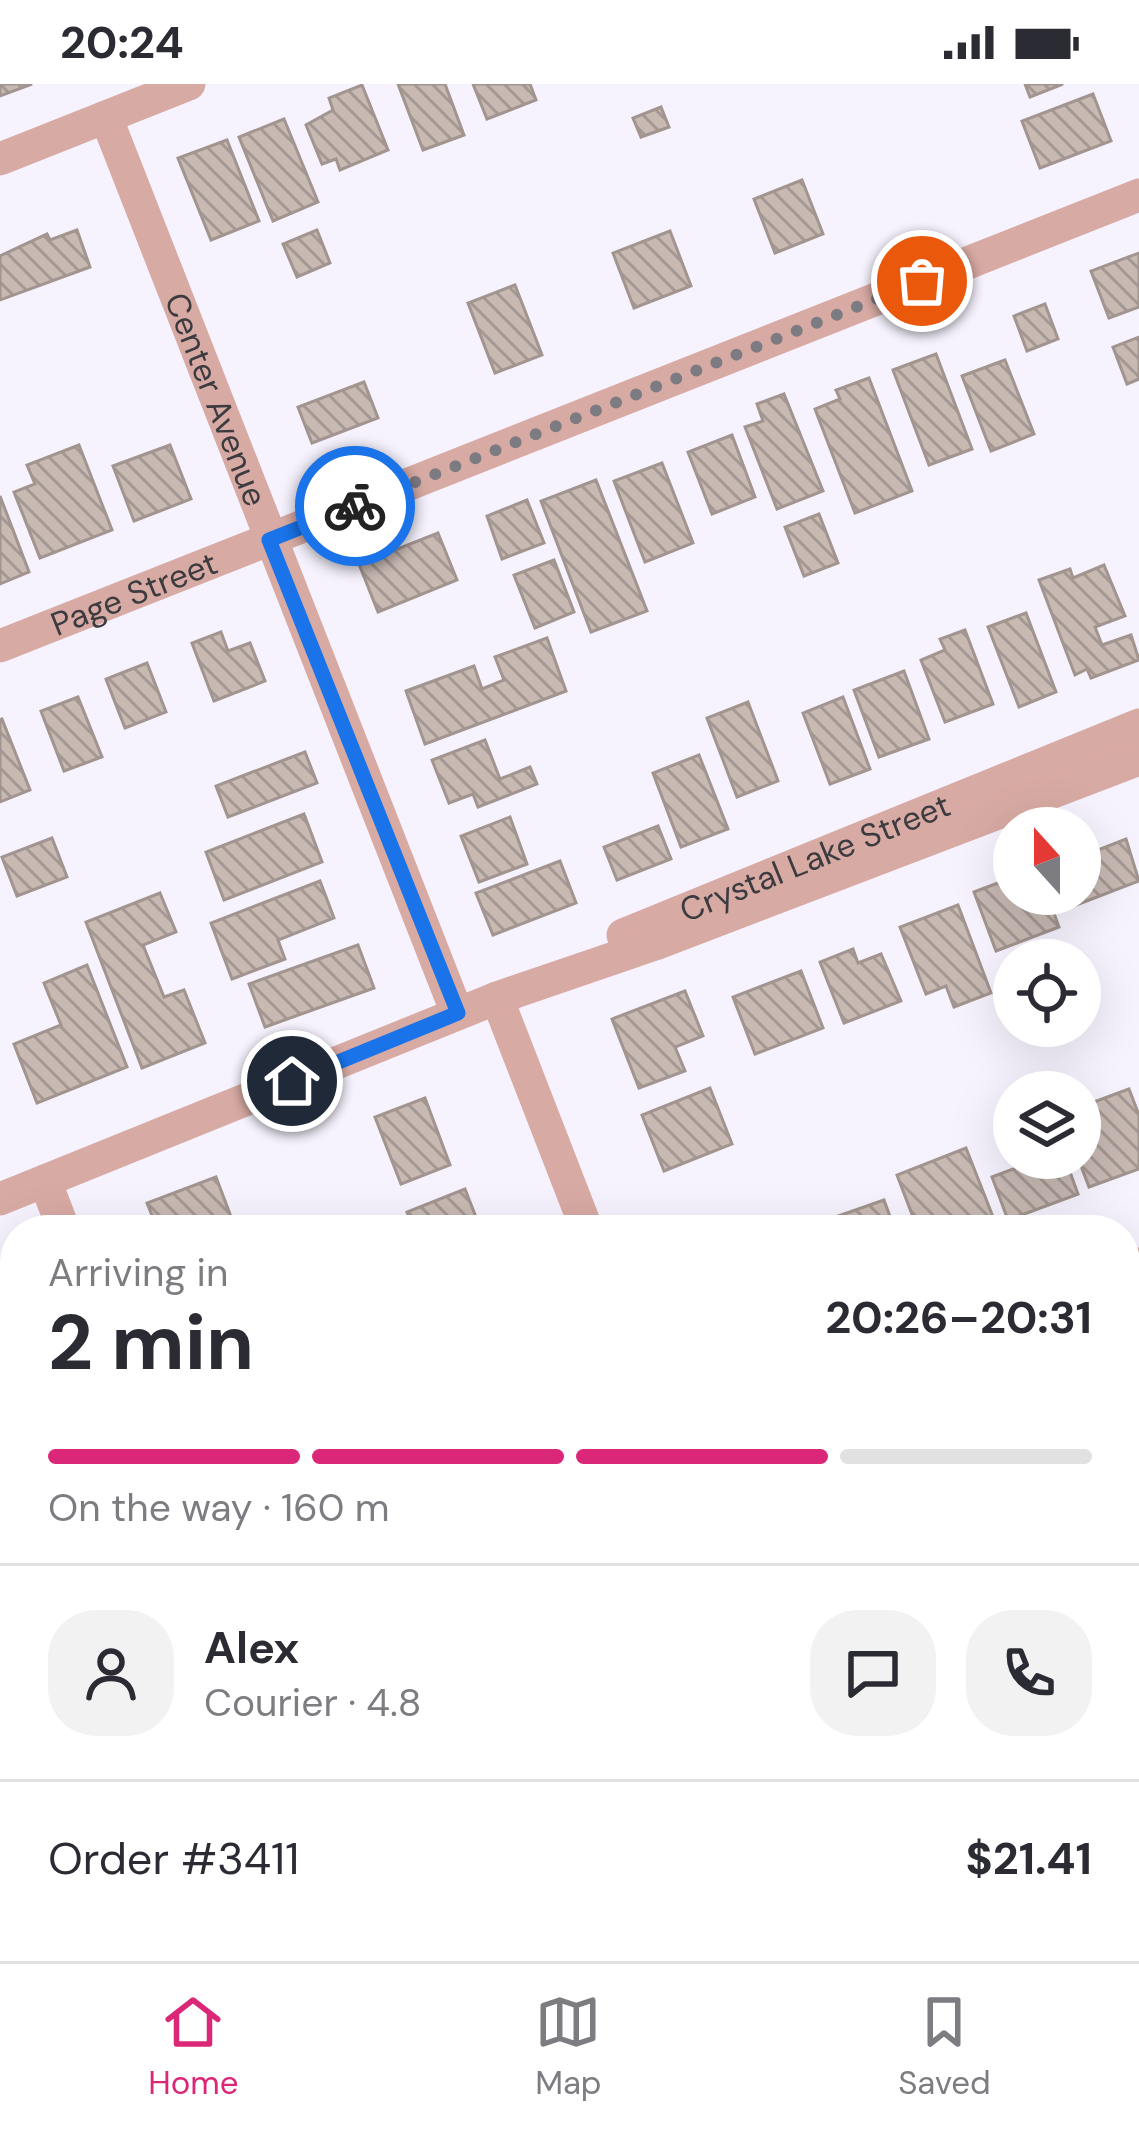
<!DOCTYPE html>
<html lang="en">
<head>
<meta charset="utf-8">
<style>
	body { margin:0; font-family:"DM Sans",sans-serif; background:#f2f2f3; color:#2b2b33; height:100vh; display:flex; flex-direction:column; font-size:45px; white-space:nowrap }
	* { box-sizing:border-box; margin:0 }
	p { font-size:39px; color:#7c7c81 }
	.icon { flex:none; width:66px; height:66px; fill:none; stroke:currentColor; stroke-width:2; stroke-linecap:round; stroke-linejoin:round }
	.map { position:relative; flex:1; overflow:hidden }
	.drawer { position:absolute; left:0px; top:1131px; width:1140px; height:747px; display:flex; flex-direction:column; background:#fff; border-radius:48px 48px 0 0; box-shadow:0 12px 48px #0002 }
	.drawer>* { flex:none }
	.needle { width:78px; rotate:339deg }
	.tools { position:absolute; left:993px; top:723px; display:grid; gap:24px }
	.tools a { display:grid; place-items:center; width:108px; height:108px; border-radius:50%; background:#fff; box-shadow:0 12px 48px #0002; font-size:60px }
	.pin { position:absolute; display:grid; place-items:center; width:102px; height:102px; color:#fff; margin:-51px; border:6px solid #fff; border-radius:50%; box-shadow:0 3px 12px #0007 }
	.courier { position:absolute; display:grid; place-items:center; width:120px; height:120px; margin:-60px; border:9px solid #1a73e8; border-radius:50%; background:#fff; color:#222; box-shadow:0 3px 15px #0007 }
	.headline em { font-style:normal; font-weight:700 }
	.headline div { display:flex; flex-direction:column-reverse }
	.headline { display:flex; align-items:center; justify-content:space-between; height:204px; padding:0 48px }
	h1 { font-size:78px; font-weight:700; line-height:90px }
	.bar { display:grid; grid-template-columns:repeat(4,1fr); gap:18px 12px; align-content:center; height:144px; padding:0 48px }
	.bar i { height:15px; border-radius:9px; background:#e1e1e2 }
	.bar .active { background:#db2777 }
	.bar p { grid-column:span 4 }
	.line { display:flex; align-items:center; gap:30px; padding:0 48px; border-top:3px solid #e1e1e2 }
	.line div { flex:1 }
	.round { display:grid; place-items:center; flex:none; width:126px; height:126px; border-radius:48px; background:#f2f2f3 }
	.status { display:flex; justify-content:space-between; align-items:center; height:84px; padding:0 60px; background:#fff; direction:ltr }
	.status svg { height:33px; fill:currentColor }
	.dock { display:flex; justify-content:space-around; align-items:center; height:168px; border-top:3px solid #e1e1e2; background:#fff; font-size:33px; color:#7c7c81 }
	.dock a { display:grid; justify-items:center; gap:6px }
	.dock .active { color:#db2777 }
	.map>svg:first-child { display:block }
	.commercial { fill:#fae4f2 }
	.building { fill:url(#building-back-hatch); stroke:#a2948e; stroke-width:3 }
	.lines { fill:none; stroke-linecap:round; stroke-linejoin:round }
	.minor { stroke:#d8aaa4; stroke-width:33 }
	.done { stroke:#7d7b82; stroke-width:12; stroke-dasharray:0 21.6 }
	.route { stroke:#1a73e8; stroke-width:15 }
	.labels { text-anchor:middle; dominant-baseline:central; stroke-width:12; stroke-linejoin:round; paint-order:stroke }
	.street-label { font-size:33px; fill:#3c3b40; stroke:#f6f3fe }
</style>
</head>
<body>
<div class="status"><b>20:24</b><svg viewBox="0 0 49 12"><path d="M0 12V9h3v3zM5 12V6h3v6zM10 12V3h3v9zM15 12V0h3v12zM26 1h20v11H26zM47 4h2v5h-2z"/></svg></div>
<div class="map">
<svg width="1139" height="1877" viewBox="0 0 1139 1877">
	<defs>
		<pattern id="building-back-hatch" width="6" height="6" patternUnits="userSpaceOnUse" patternTransform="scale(3)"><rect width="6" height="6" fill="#c8b9b3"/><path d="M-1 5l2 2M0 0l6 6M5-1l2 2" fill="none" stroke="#a49893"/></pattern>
	</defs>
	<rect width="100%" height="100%" fill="#f6f3fe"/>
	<polygon class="commercial" points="1139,1783 1139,1877 928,1877 962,1863 1125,1863 1125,1790"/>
	<g class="building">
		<polygon points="0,0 32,0 0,12"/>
		<polygon points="398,0 445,0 464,51 423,66"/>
		<polygon points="473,0 530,0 536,16 487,35"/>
		<polygon points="1025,0 1063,0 1030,13"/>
		<polygon points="362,1 388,66 340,86 336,75 322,80 306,41 333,26 329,14"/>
		<polygon points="1093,10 1111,57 1040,84 1022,37"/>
		<polygon points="661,23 669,43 641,53 633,34"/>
		<polygon points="284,35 318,118 273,137 239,53"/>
		<polygon points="227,56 259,137 211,156 178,74"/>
		<polygon points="802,96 823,150 775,169 754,115"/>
		<polygon points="77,146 90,183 0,216 0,172 47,150 50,156"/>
		<polygon points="317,146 330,179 297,193 283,160"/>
		<polygon points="670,147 691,202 634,224 613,169"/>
		<polygon points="1139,169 1139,223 1109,234 1091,187"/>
		<polygon points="515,201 542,271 495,289 468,219"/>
		<polygon points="1045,220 1058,255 1027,267 1014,232"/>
		<polygon points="1139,253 1139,295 1127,300 1113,263"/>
		<polygon points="936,270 972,365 929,381 893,286"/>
		<polygon points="1005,276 1034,350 991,367 962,292"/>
		<polygon points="869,294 912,407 855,429 815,325 840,315 836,306"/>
		<polygon points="364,298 378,334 312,359 298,323"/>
		<polygon points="784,310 823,407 777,425 745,343 763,337 757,320"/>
		<polygon points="732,351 755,413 712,430 688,368"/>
		<polygon points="79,361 112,446 40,474 14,408 35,400 27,381"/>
		<polygon points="170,361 191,415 134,437 113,382"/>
		<polygon points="662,379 693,459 645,478 614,397"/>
		<polygon points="596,396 647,527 591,548 541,417"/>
		<polygon points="0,412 29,488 0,500"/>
		<polygon points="527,416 544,459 502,475 487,432"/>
		<polygon points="819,430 838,479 804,492 785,443"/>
		<polygon points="438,449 457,496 378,528 359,480"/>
		<polygon points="554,476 574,528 535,544 514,491"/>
		<polygon points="1104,481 1125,532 1095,543 1102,561 1131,551 1139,576 1091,594 1087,585 1075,591 1039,496 1070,485 1073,494"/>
		<polygon points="1026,529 1056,608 1019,623 988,543"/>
		<polygon points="965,546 993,620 945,638 921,576 945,566 940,555"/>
		<polygon points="221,548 228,567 250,559 265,597 214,617 192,559"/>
		<polygon points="547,554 566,607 425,660 406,607 474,582 482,605 504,596 495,573"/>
		<polygon points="147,579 166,628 125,644 106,595"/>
		<polygon points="904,587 929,655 879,673 854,606"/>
		<polygon points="78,613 102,673 64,687 41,627"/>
		<polygon points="843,613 870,685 830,700 803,629"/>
		<polygon points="748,618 778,697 737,713 707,634"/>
		<polygon points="2,635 30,706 0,718 0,636"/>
		<polygon points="485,656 500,695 530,683 537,700 478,723 473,710 449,719 432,676"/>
		<polygon points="305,668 317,699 228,733 216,702"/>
		<polygon points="699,671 728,745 681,763 653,689"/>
		<polygon points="304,730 322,778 224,816 206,768"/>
		<polygon points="510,733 527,780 479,798 461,752"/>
		<polygon points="658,742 671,775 617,796 604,763"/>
		<polygon points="52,754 67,793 17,812 2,773"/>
		<polygon points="1126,755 1139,797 1071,823 1066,810 1080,810 1080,773"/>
		<polygon points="560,777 576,819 493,851 476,809"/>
		<polygon points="1014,793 1014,810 1047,810 1059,843 996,867 974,808"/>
		<polygon points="320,797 334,834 278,856 285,875 232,895 211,839"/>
		<polygon points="160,809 176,848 143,861 164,913 184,906 205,959 142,984 86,838"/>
		<polygon points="958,821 991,909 954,923 946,902 926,910 900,843"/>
		<polygon points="358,861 374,904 265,943 249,900"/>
		<polygon points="853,865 858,879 881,870 901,917 844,939 820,878"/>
		<polygon points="87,881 127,983 37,1019 14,960 61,941 44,899"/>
		<polygon points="801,887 823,944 755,970 733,913"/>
		<polygon points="685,907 703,952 675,963 685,987 639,1004 612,935"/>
		<polygon points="710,1004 732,1060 664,1087 642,1031"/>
		<polygon points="1129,1005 1139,1031 1139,1085 1089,1103 1078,1074 1080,1023"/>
		<polygon points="425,1014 450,1081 401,1100 375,1033"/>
		<polygon points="1014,1056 1014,1074 1065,1074 1078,1110 1008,1136 992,1093 1016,1084 1006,1059"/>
		<polygon points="966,1064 993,1133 959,1146 918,1146 897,1091"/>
		<polygon points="216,1093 236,1146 158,1146 147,1119"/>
		<polygon points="465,1105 481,1146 414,1146 407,1128"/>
		<polygon points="884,1116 895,1146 827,1146 824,1137"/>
		<polygon points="0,1202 15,1241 15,1256 0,1261"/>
		<polygon points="1139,1273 1139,1358 1125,1363 1125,1278"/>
		<polygon points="15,1274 15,1356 0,1361 0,1280"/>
		<polygon points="1139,1473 1139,1568 1131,1571 1125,1555 1125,1478"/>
		<polygon points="0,1840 10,1866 0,1870"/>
		<polygon points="191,1863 297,1863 302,1877 154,1877"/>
	</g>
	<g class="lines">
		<g class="minor">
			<path id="s1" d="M106 33 457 929"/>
			<polyline points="0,75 189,0"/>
			<path id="s2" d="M0 562 1139 111"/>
			<path id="s3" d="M623 851 1139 641"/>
			<polyline points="497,914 587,1146"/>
			<polyline points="45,1097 64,1146"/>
			<polyline points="0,1115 497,914 655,860 1139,675"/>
			<polyline points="1125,1185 1139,1180"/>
			<polyline points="1125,1464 1139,1458"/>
			<polyline points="0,1686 15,1723"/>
			<polyline points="1125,1687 1139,1681"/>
			<polyline points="1125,1750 1139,1745"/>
			<polyline points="72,1863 78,1877"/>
			<polyline points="347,1863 353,1877"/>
			<polyline points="642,1877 677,1863"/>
			<polyline points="807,1877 843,1863"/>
		</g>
	</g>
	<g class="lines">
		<polyline class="done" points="355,422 922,197"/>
		<polyline class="route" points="292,997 458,929 269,456 355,422"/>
	</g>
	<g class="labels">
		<g class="street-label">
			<text stroke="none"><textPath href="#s1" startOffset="303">Center Avenue</textPath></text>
			<text stroke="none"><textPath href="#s2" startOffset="144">Page Street</textPath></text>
			<text stroke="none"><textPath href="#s3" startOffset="207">Crystal Lake Street</textPath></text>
		</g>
	</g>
</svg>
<div class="tools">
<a><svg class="needle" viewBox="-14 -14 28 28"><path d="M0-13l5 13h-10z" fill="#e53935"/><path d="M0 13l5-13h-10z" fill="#7c7c81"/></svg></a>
<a><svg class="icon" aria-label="locate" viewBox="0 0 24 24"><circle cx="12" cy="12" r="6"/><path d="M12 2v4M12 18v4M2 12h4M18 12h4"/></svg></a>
<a><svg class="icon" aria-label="layers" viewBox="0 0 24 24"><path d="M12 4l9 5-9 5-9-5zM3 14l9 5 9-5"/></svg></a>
</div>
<div class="pin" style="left:922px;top:197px;background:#ea580c"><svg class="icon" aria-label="bag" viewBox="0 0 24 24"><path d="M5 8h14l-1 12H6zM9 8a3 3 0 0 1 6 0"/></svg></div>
<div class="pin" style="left:292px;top:997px;background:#1f2937"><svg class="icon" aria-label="home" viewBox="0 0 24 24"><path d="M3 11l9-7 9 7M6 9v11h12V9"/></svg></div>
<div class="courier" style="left:355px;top:422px"><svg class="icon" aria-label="bike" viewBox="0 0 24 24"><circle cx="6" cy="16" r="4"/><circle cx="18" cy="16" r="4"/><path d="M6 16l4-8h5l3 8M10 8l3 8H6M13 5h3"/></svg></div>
<section class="drawer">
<div class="headline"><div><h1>2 min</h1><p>Arriving in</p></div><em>20:26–20:31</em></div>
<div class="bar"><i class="active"></i><i class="active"></i><i class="active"></i><i></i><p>On the way · 160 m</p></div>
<div class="line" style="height:216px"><a class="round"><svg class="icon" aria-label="person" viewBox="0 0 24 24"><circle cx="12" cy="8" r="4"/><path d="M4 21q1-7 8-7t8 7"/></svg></a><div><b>Alex</b><p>Courier · 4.8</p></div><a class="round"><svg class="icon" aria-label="chat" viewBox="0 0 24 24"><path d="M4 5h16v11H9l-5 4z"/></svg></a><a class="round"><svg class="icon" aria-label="phone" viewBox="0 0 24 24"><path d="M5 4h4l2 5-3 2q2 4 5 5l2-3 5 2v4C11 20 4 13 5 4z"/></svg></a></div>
<div class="line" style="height:156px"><div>Order #3411</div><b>$21.41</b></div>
</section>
</div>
<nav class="dock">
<a class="active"><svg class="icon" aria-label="home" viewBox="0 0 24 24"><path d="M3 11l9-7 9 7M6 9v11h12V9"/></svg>Home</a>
<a><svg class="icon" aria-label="map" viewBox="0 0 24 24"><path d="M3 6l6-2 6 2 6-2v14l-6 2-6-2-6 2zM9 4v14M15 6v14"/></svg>Map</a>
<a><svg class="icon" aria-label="saved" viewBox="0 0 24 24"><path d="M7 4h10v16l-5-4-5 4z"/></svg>Saved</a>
</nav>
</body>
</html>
